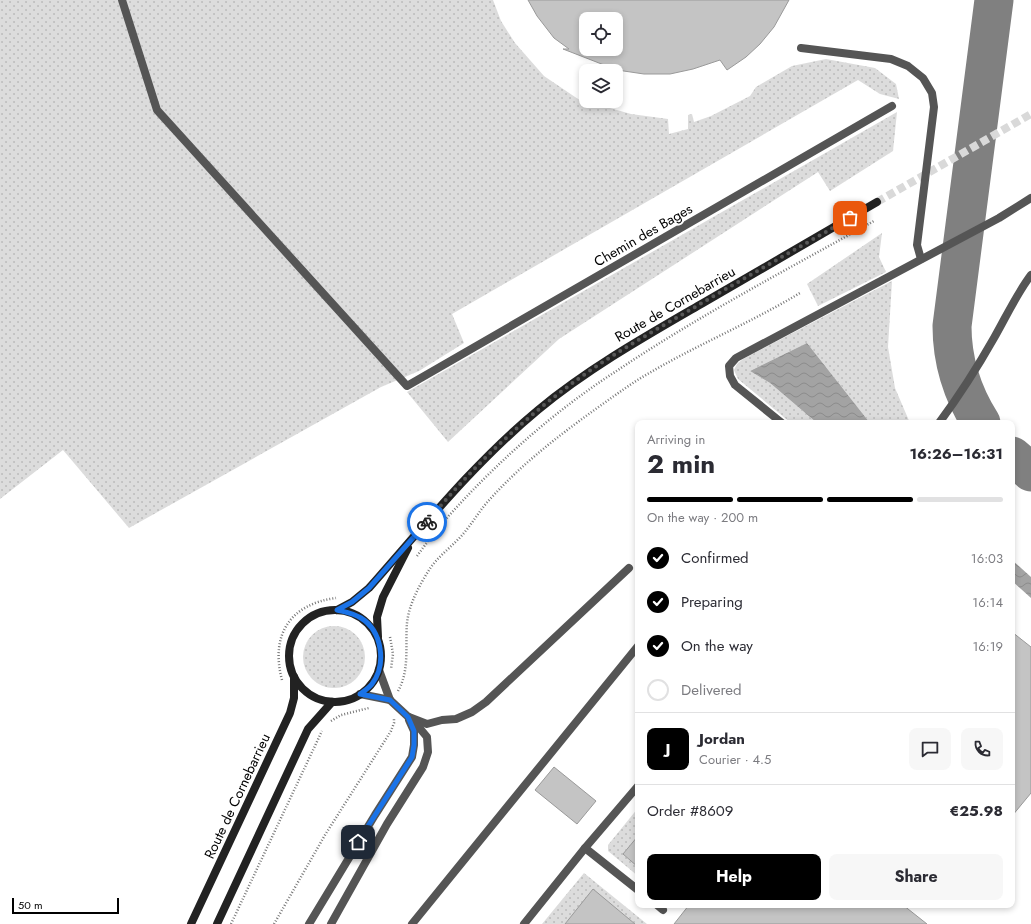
<!DOCTYPE html>
<html lang="en">
<head>
<meta charset="utf-8">
<style>
	body { margin:0; font-family:Jost,sans-serif; background:#f7f7f7; color:#2b2b33; height:100vh; display:flex; flex-direction:column; font-size:15px; white-space:nowrap }
	* { box-sizing:border-box; margin:0 }
	p { font-size:13px; color:#7c7c81 }
	.icon { flex:none; width:22px; height:22px; fill:none; stroke:currentColor; stroke-width:2; stroke-linecap:round; stroke-linejoin:round }
	.map { position:relative; flex:1; overflow:hidden }
	.details { position:absolute; left:635px; top:420px; width:380px; height:488px; display:flex; flex-direction:column; background:#fff; border-radius:8px; box-shadow:0 2px 6px #0003 }
	.details>* { flex:none }
	.fabs { position:absolute; left:579px; top:12px; display:grid; gap:8px }
	.fabs a { display:grid; place-items:center; width:44px; height:44px; border-radius:8px; background:#fff; box-shadow:0 2px 6px #0003; font-size:20px }
	.scale { position:absolute; left:12px; bottom:10px; width:107px; box-sizing:border-box; padding-left:4px; border:2px solid #000; border-top:0; font-size:11px; line-height:14px; white-space:nowrap; color:#000; -webkit-text-stroke:3px #fff; paint-order:stroke }
	.pin { position:absolute; display:grid; place-items:center; width:34px; height:34px; color:#fff; margin:-17px; border-radius:8px; box-shadow:0 2px 6px #0006 }
	.courier { position:absolute; display:grid; place-items:center; width:40px; height:40px; margin:-20px; border:3px solid #1a73e8; border-radius:50%; background:#fff; color:#222; box-shadow:0 1px 5px #0007 }
	.overview em { font-style:normal; font-weight:700 }
	.overview div { display:flex; flex-direction:column-reverse }
	.overview { display:flex; align-items:center; justify-content:space-between; height:68px; padding:0 12px }
	h1 { font-size:26px; font-weight:700; line-height:30px }
	.bar { display:grid; grid-template-columns:repeat(4,1fr); gap:6px 4px; align-content:center; height:48px; padding:0 12px }
	.bar i { height:5px; border-radius:3px; background:#e1e1e2 }
	.bar .on { background:#000 }
	.bar p { grid-column:span 4 }
	.line { display:flex; align-items:center; gap:10px; padding:0 12px; border-top:1px solid #e1e1e2 }
	.line div { flex:1 }
	.round { display:grid; place-items:center; flex:none; width:42px; height:42px; border-radius:8px; background:#f7f7f7 }
	ol { padding:0 12px; list-style:none }
	li { display:flex; align-items:center; gap:12px; height:44px }
	li p { margin-inline-start:auto }
	li .icon { padding:4px; border-radius:50%; background:#000; color:#fff; stroke-width:4 }
	li:last-child { color:#7c7c81 }
	li i { width:22px; height:22px; border:2px solid #e1e1e2; border-radius:50% }
	.button { display:flex; gap:8px; margin-top:auto; padding:8px 12px }
	.button a { flex:1; height:46px; border-radius:8px; background:#000; color:#fff; font-size:16px; font-weight:700; line-height:46px; text-align:center }
	.button a+a { background:#f7f7f7; color:#2b2b33 }
	.map>svg:first-child { display:block }
	.green { fill:url(#green-dots) }
	.water { fill:url(#water-waves) }
	.lines { fill:none; stroke-linecap:round; stroke-linejoin:round }
	.taxiway { stroke:#808080; stroke-width:39 }
	.building { fill:#c4c4c4; stroke:#999; fill-rule:evenodd }
	.secondary-tunnel { stroke:#d9d9d9; stroke-width:8; stroke-dasharray:8 4; stroke-linecap:butt }
	.path { stroke:#777; stroke-width:2.5; stroke-dasharray:1 2; stroke-linecap:butt }
	.service { stroke:#555; stroke-width:8 }
	.tertiary { stroke:#555; stroke-width:8 }
	.secondary { stroke:#222; stroke-width:8 }
	.done { stroke:#595959; stroke-width:4; stroke-dasharray:0 7.2 }
	.route { stroke:#1a73e8; stroke-width:5 }
	.labels { text-anchor:middle; dominant-baseline:central; stroke-width:4; stroke-linejoin:round; paint-order:stroke }
	.street-label { font-size:14px; fill:#000; stroke:#fff }
</style>
</head>
<body>
<div class="map">
<svg width="1031" height="924" viewBox="0 0 1031 924">
	<defs>
		<pattern id="green-dots" width="8" height="8" patternUnits="userSpaceOnUse"><rect width="8" height="8" fill="#dcdcdc"/><path d="M2 2h.1M6 6h.1" fill="none" stroke="#bbb" stroke-width="1.8" stroke-linecap="round"/></pattern>
		<pattern id="water-waves" width="16" height="10" patternUnits="userSpaceOnUse"><rect width="16" height="10" fill="#a3a3a3"/><path d="M0 5q4-4 8 0t8 0" fill="none" stroke="#8b8b8b"/></pattern>
	</defs>
	<rect width="100%" height="100%" fill="#fff"/>
	<g class="green">
		<polygon points="0,0 493,0 501,21 515,43 544,76 578,99 631,114 668,119 669,134 688,129 688,115 692,114 694,122 711,116 750,96 756,87 792,66 826,59 875,68 896,84 899,99 880,94 858,80 452,314 464,343 419,371 381,387 129,528 63,450 0,499"/>
		<polygon points="897,112 893,151 830,191 818,172 559,339 448,442 407,392"/>
		<polygon points="882,233 879,257 886,272 818,306 807,284"/>
		<polygon points="892,281 888,347 895,388 910,423 870,423 807,343 750,371 770,383 817,423 791,423 738,379 734,370 737,364 743,359"/>
		<circle cx="334" cy="657" r="31"/>
		<polygon points="638,808 638,836 623,854 638,867 638,876 608,851 608,845"/>
		<polygon points="584,873 647,924 635,924 593,890 565,924 542,924"/>
	</g>
	<g class="water">
		<polygon points="807,343 870,423 817,423 770,383 750,371"/>
		<polygon points="1012,560 1031,577 1031,598 1012,581"/>
	</g>
	<g class="lines">
		<g class="taxiway">
			<path d="M981 423C962 393 952 361 952 326L994 0"/>
			<polyline points="1012,456 1031,472"/>
		</g>
	</g>
	<g class="building">
		<path d="M528 0H789L774 27 760 44 746 57 727 70 720 60 693 69 670 74H644L617 70 563 49H569L554 38 537 16ZM586 19H616V49H586Z"/>
		<polygon points="1012,632 1031,647 1031,793 1012,816"/>
		<polygon points="554,767 596,801 577,824 535,790"/>
		<polygon points="638,836 638,867 623,854"/>
		<polygon points="593,889 635,924 565,924"/>
		<polygon points="689,905 903,905 927,924 674,924"/>
	</g>
	<g class="lines">
		<polyline class="secondary-tunnel" points="877,202 1031,114"/>
		<g class="path">
			<path d="M417 556C426 544 435 531 445 520 496 463 554 411 618 370 700 315 788 269 874 221"/>
			<polyline points="390,637 393,654 391,669"/>
			<path d="M282 680C270 635 290 604 336 598"/>
			<path d="M398 691C410 670 405 645 407 623 409 604 419 586 429 570 438 556 453 546 464 533 474 521 481 508 492 497 524 462 562 433 600 406 617 394 633 382 651 372 699 344 752 322 800 293"/>
			<polyline points="331,721 341,715 369,708"/>
			<polyline points="231,924 322,731"/>
			<polyline points="274,924 325,835 391,731 394,723 394,719"/>
		</g>
		<g class="service">
			<polyline points="122,0 157,110 407,386 892,106"/>
			<polyline points="801,48 891,59 908,66 923,78 932,93 934,107 917,245 921,259"/>
			<polyline points="782,423 735,385 730,376 729,366 736,358 999,218 1031,198"/>
			<path d="M939 423C959 396 977 368 994 338 1006 317 1016 295 1031 275"/>
			<polyline points="409,717 427,724 442,720 456,719 472,712 486,702 629,568"/>
			<polyline points="585,848 638,890"/>
			<polyline points="657,905 663,910"/>
			<polyline points="412,924 638,646"/>
			<polyline points="524,924 585,848 638,786"/>
		</g>
		<g class="tertiary">
			<polyline points="360,694 390,700"/>
			<polyline points="309,924 375,815 412,757 414,745 414,731 409,720"/>
			<polyline points="331,924 387,824 423,767 428,752 427,737 417,725 390,700 379,670"/>
		</g>
		<g class="secondary">
			<path d="M337 610 352 602 369 588C423 527 474 463 538 410 589 368 646 336 703 303 761 269 819 236 877 202"/>
			<circle cx="335" cy="656" r="46"/>
			<polyline points="378,637 377,617 383,597 408,548"/>
			<polyline points="191,924 290,713 294,698 294,677"/>
			<polyline points="217,924 308,729 332,702"/>
		</g>
	</g>
	<g class="lines">
		<path class="done" d="M427 522C470 470 519 422 574 382 612 354 654 331 695 307 746 277 798 248 850 218"/>
		<path class="route" d="M358 842 412 757 414 745V731L408 717 390 700 360 694C364 691 369 688 372 684 387 664 382 631 361 618 353 613 345 612 337 610L352 602 369 588 427 522"/>
	</g>
	<g class="labels">
		<g class="street-label">
			<text transform="translate(643 235) rotate(-30)">Chemin des Bages</text>
			<text transform="translate(675 304) rotate(-30)">Route de Cornebarrieu</text>
			<text transform="translate(237 796) rotate(-65)">Route de Cornebarrieu</text>
		</g>
	</g>
</svg>
<div class="fabs">
<a><svg class="icon" aria-label="locate" viewBox="0 0 24 24"><circle cx="12" cy="12" r="6"/><path d="M12 2v4M12 18v4M2 12h4M18 12h4"/></svg></a>
<a><svg class="icon" aria-label="layers" viewBox="0 0 24 24"><path d="M12 4l9 5-9 5-9-5zM3 14l9 5 9-5"/></svg></a>
</div>
<div class="scale">50 m</div>
<div class="pin" style="left:850px;top:218px;background:#ea580c"><svg class="icon" aria-label="bag" viewBox="0 0 24 24"><path d="M5 8h14l-1 12H6zM9 8a3 3 0 0 1 6 0"/></svg></div>
<div class="pin" style="left:358px;top:842px;background:#1f2937"><svg class="icon" aria-label="home" viewBox="0 0 24 24"><path d="M3 11l9-7 9 7M6 9v11h12V9"/></svg></div>
<div class="courier" style="left:427px;top:522px"><svg class="icon" aria-label="bike" viewBox="0 0 24 24"><circle cx="6" cy="16" r="4"/><circle cx="18" cy="16" r="4"/><path d="M6 16l4-8h5l3 8M10 8l3 8H6M13 5h3"/></svg></div>
<section class="details">
<div class="overview"><div><h1>2 min</h1><p>Arriving in</p></div><em>16:26–16:31</em></div>
<div class="bar"><i class="on"></i><i class="on"></i><i class="on"></i><i></i><p>On the way · 200 m</p></div>
<ol>
<li><svg class="icon" aria-label="check" viewBox="0 0 24 24"><path d="M5 12l5 5 9-10"/></svg>Confirmed<p>16:03</p></li>
<li><svg class="icon" aria-label="check" viewBox="0 0 24 24"><path d="M5 12l5 5 9-10"/></svg>Preparing<p>16:14</p></li>
<li><svg class="icon" aria-label="check" viewBox="0 0 24 24"><path d="M5 12l5 5 9-10"/></svg>On the way<p>16:19</p></li>
<li><i></i>Delivered</li>
</ol>
<div class="line" style="height:72px"><b class="round" style="background:#000;color:#fff">J</b><div><b>Jordan</b><p>Courier · 4.5</p></div><a class="round"><svg class="icon" aria-label="chat" viewBox="0 0 24 24"><path d="M4 5h16v11H9l-5 4z"/></svg></a><a class="round"><svg class="icon" aria-label="phone" viewBox="0 0 24 24"><path d="M5 4h4l2 5-3 2q2 4 5 5l2-3 5 2v4C11 20 4 13 5 4z"/></svg></a></div>
<div class="line" style="height:52px"><div>Order #8609</div><b>€25.98</b></div>
<div class="button"><a>Help</a><a>Share</a></div>
</section>
</div>
</body>
</html>
